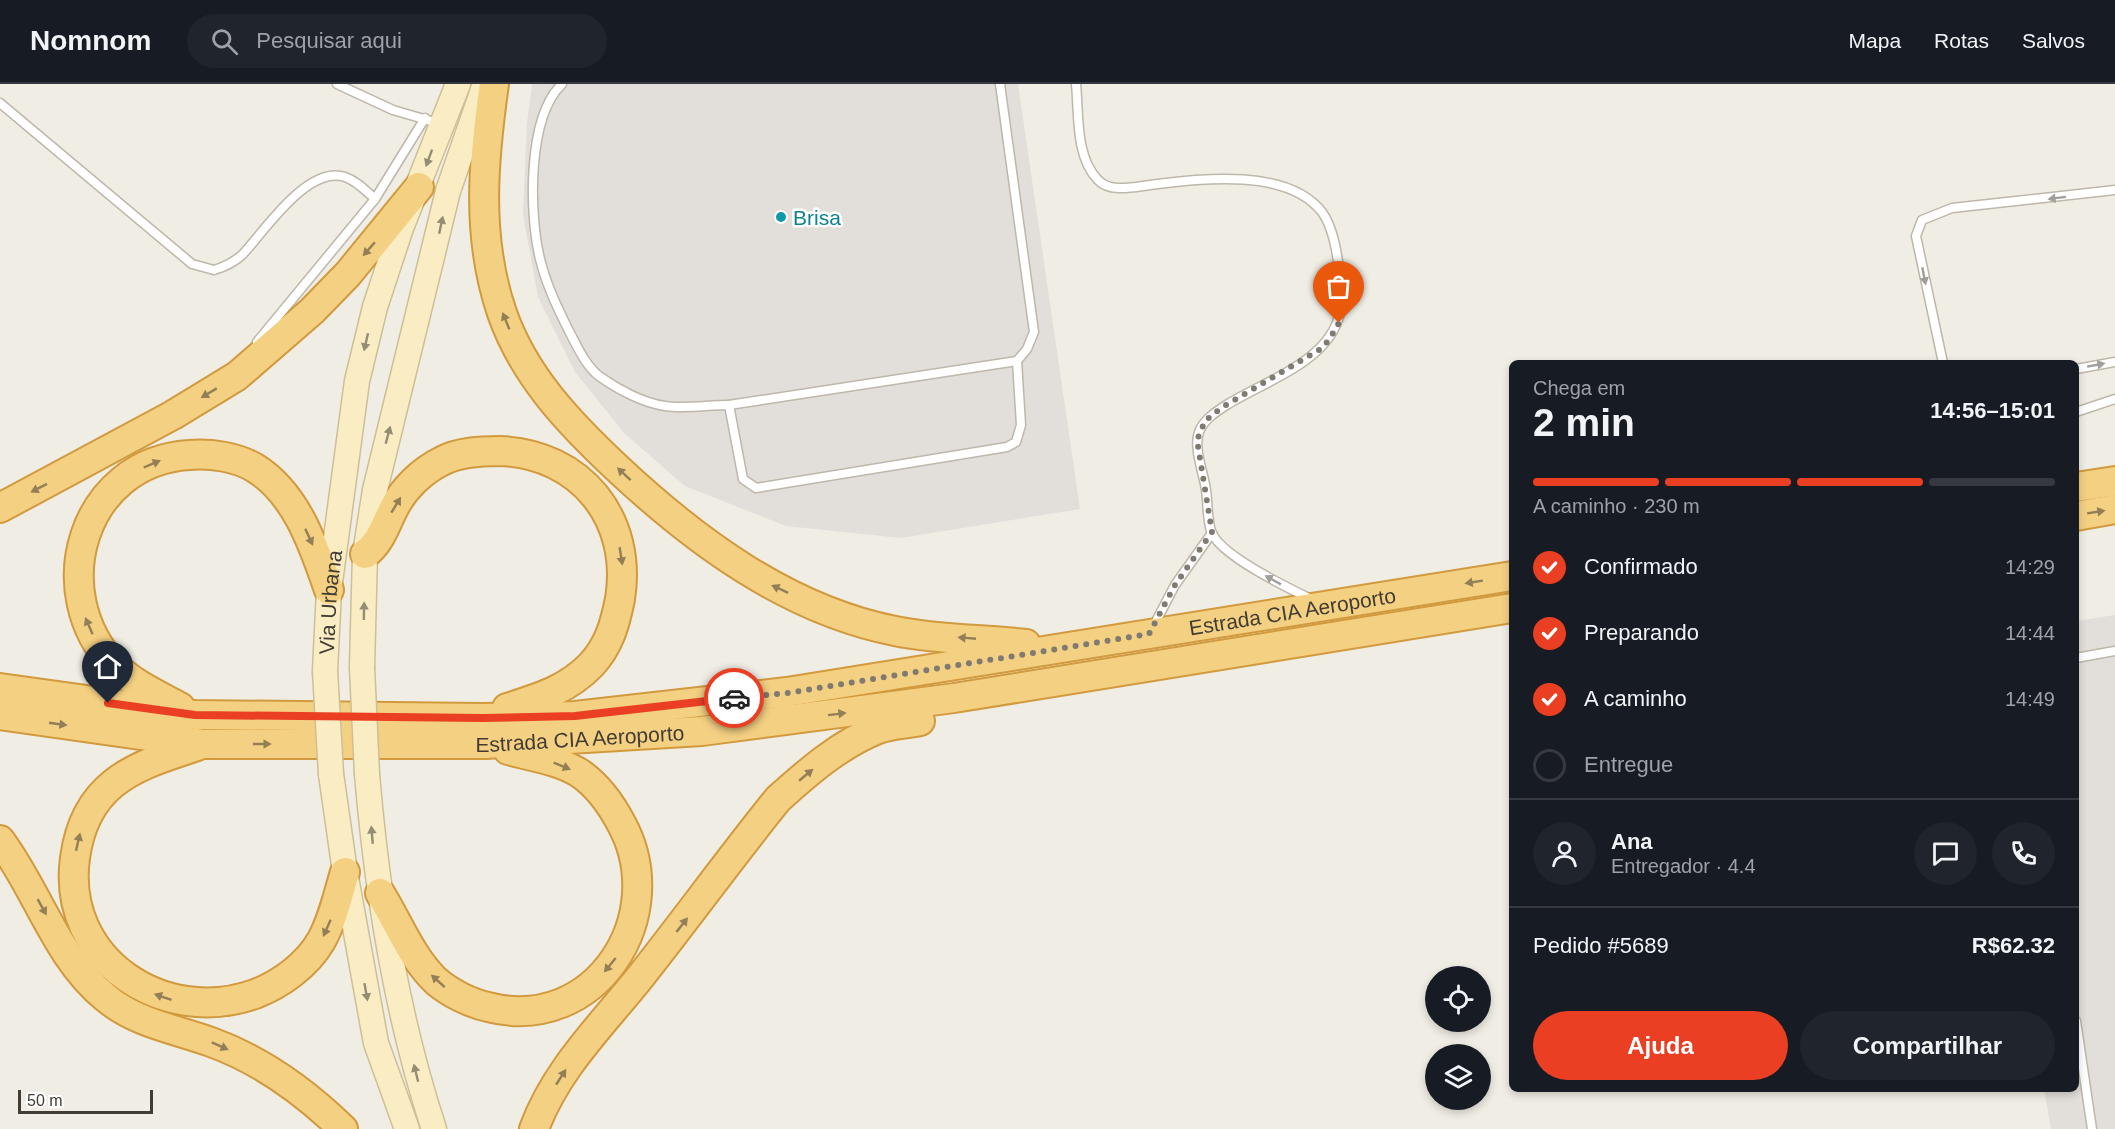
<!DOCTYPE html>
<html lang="pt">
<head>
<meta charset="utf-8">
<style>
	body { margin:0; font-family:Helvetica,sans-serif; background:#20242c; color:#f1f3f6; height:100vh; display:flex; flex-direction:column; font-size:22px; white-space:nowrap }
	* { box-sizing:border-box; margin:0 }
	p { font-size:20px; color:#9ea1a6 }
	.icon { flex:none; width:33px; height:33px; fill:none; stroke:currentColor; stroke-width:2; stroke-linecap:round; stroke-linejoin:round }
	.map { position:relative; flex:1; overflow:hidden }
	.panel { position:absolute; left:1509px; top:276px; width:570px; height:732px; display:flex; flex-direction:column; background:#171b24; border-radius:9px; box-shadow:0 3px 9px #0003 }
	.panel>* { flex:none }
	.controls { position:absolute; left:1425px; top:882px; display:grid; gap:12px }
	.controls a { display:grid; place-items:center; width:66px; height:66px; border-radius:50%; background:#171b24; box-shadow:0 3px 9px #0003; font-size:30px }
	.scale { position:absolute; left:18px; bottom:15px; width:135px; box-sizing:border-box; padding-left:6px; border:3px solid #423d34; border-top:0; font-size:16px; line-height:21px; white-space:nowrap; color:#423d34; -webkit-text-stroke:4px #fff; paint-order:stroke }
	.pin { position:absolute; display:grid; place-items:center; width:51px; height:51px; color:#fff; margin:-62px -26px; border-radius:50% 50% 50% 0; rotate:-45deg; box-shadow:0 0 6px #0007 }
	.pin .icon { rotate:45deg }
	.courier { position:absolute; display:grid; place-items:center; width:60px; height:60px; margin:-30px; border:4px solid #ea3f22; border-radius:50%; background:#fff; color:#222; box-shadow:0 2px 8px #0007 }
	.headline em { font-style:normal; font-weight:800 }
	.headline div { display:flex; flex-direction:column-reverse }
	.headline { display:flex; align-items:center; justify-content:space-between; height:102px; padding:0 24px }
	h1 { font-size:39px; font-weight:800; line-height:45px }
	.bar { display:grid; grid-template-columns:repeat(4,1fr); gap:9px 6px; align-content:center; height:72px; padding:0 24px }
	.bar i { height:8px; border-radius:4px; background:#363941 }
	.bar .current { background:#ea3f22 }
	.bar p { grid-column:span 4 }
	.line { display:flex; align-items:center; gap:15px; padding:0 24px; border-top:2px solid #363941 }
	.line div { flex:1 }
	.round { display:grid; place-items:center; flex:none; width:63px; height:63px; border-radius:32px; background:#20242c }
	ol { padding:0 24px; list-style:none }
	li { display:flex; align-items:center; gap:18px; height:66px }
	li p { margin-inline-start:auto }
	li .icon { padding:6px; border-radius:50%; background:#ea3f22; color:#fff; stroke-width:4 }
	li:last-child { color:#9ea1a6 }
	li i { width:33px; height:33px; border:3px solid #363941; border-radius:50% }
	.action { display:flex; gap:12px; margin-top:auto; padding:12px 24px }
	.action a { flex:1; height:69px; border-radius:36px; background:#ea3f22; color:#fff; font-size:24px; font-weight:800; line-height:69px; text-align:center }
	.action a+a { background:#20242c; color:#f1f3f6 }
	header { display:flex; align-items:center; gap:36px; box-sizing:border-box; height:84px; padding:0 30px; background:#171b24; border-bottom:2px solid #363941 }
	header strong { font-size:28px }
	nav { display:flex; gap:33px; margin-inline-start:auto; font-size:21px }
	.search { width:420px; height:54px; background:#20242c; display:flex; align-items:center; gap:15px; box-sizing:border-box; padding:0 21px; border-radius:33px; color:#9ea1a6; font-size:22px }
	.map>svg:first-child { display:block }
	.industrial { fill:#e2ded9 }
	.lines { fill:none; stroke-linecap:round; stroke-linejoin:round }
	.service-casing { stroke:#beb7aa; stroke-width:11 }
	.secondary-casing { stroke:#cdbf96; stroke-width:27 }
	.trunk-casing { stroke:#d19a3e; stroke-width:32 }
	.service { stroke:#fff; stroke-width:8 }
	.secondary { stroke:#faedc4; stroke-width:24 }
	.trunk { stroke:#f4d082; stroke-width:28 }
	.secondary-bridge-casing { stroke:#cdbf96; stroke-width:27; stroke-linecap:butt }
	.secondary-bridge { stroke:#faedc4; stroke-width:24 }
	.oneway { fill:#958c75 }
	.oneway2 { fill:#a09e9a }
	.oneway3 { fill:#927f57 }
	.done { stroke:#7f7b72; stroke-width:6; stroke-dasharray:0 10.8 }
	.route { stroke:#ea3f22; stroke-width:8 }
	.culture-dot { fill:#0f9aa8; stroke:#fff; stroke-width:2 }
	.labels { text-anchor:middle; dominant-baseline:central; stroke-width:5; stroke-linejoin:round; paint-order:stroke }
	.culture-label { font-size:21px; fill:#0d838f; stroke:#fff; text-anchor:start }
	.street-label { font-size:21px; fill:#423d34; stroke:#fff }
</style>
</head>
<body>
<header>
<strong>Nomnom</strong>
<div class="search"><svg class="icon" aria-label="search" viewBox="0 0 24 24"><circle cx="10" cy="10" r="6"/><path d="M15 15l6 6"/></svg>Pesquisar aqui</div>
<nav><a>Mapa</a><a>Rotas</a><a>Salvos</a></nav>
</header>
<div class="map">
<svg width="2115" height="1045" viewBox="0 0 2115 1045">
	<rect width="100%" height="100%" fill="#f0ede4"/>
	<g class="industrial">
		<polygon points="532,0 1018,0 1080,425 901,454 786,442 685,402 625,350 575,288 538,213 523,131 527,39"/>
		<polygon points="2115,531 2115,1045 2051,1045 2044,1005 2076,1005 2076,537"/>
	</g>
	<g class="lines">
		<g class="service-casing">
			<g id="service">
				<polyline points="337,0 393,26 441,40"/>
				<path d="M562 0C527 33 529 130 540 175 546 200 557 223 569 247 577 262 585 281 599 292 617 305 643 319 665 322 685 325 708 321 729 321L743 395 756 404 1007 363 1016 358 1021 341 1017 277 1027 265 1034 248 1000 0"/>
				<path d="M1076 0C1079 29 1075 73 1098 96 1110 109 1134 103 1150 101 1199 95 1287 83 1322 128 1335 146 1338 177 1341 198 1352 270 1278 290 1228 320 1217 327 1203 336 1199 348 1193 364 1204 390 1206 406 1208 419 1207 434 1211 447 1219 471 1288 504 1311 515"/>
				<path d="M0 19 192 180 214 186C224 183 234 178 242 171 264 148 307 81 345 93 357 97 366 107 375 115L425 34"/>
				<polyline points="257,258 375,115"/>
				<polyline points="1943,279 1916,152 1922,136 1952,124 2115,106"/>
				<polyline points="2076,285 2115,278"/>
				<polyline points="729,321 1017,277"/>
				<polyline points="2076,328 2115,315"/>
				<polyline points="1152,545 1175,501 1212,449"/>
				<polyline points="2076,574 2115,567"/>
				<polyline points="2076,937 2092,1045"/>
			</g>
		</g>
		<g class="secondary-casing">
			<g id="secondary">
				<polyline points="362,583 365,470 375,406 448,107 485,0"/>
				<path id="s1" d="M325 587 329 506 357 297 375 223 401 144 458 0"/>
				<polyline points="331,690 345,788 376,959 407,1045"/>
				<path d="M367 690C377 810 396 930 434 1045"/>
			</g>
		</g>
		<g class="trunk-casing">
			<g id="trunk">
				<path d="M494 0C483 77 476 153 502 229 524 292 569 339 617 384 695 457 788 526 895 547 938 556 983 555 1026 560"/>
				<polyline points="2076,403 2115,397"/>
				<polyline points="0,424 173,331 237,292 312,227 348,190 419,103"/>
				<polyline points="2076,432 2115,425"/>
				<path d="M365 470C381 458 385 441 394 424 404 404 422 387 442 377 459 368 480 367 500 367 581 370 633 435 620 515 615 540 609 562 591 581 567 606 538 614 507 624"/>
				<path id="s2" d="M0 604 195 631 483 634 575 632 787 608 1512 492"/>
				<path d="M180 623C158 611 133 600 115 582 44 508 82 378 189 371 210 369 237 373 255 384 297 410 314 463 329 506"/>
				<path id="s3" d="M0 631 204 660H486L702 647 954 614 1512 524"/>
				<path d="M197 662C168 672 138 680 114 699 90 718 79 744 75 774 61 875 163 943 255 910 281 900 307 881 321 857 333 836 338 811 345 788"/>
				<path d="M0 756C38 807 56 873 106 914 136 939 175 945 211 958 261 976 305 1008 343 1045"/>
				<path d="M380 809C398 838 411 873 436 897 450 909 470 919 488 923 596 951 672 831 621 739 611 720 599 703 581 690 560 676 532 673 508 666"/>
				<path d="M534 1045C556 985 602 941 641 892 687 834 731 773 778 715 808 688 840 660 878 645 891 640 906 640 920 637"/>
			</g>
		</g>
		<use href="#service" class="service"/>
		<use href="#secondary" class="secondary"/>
		<use href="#trunk" class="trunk"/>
		<g class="secondary-bridge-casing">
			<g id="secondary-bridge">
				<polyline points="362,583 367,690"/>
				<polyline points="325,587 331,690"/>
			</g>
		</g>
		<use href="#secondary-bridge" class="secondary-bridge"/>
	</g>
	<defs><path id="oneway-solid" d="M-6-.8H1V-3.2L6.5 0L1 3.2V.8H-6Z" transform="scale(1.5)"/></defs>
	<g class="oneway">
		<use href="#oneway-solid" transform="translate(429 74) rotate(110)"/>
		<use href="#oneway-solid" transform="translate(441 141) rotate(-78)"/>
		<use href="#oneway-solid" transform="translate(366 258) rotate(103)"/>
		<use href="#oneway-solid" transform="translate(388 351) rotate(-75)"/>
		<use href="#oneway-solid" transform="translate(364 527) rotate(-89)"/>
		<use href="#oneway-solid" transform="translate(372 751) rotate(-95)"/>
		<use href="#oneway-solid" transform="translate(366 908) rotate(80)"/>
		<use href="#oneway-solid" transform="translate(416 989) rotate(-104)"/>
	</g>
	<g class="oneway2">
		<use href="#oneway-solid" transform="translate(2057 114) rotate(173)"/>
		<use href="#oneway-solid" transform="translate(1924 192) rotate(79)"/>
		<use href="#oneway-solid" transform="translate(2096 281) rotate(-10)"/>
		<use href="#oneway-solid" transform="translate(1273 496) rotate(-151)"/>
	</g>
	<g class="oneway3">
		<use href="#oneway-solid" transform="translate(369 165) rotate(131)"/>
		<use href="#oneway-solid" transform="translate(506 237) rotate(-112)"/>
		<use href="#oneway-solid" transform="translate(209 309) rotate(149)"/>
		<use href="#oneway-solid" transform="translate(152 380) rotate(-23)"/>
		<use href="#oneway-solid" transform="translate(624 390) rotate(-137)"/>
		<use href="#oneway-solid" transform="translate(39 404) rotate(153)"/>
		<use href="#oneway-solid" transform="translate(396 421) rotate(-59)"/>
		<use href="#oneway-solid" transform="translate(2096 428) rotate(-9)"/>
		<use href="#oneway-solid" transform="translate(309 453) rotate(65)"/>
		<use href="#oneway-solid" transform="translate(621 472) rotate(81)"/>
		<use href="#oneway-solid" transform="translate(1474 498) rotate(171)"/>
		<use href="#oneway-solid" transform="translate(780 505) rotate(-155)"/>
		<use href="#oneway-solid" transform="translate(89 542) rotate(-114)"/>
		<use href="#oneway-solid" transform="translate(967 554) rotate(-175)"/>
		<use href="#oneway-solid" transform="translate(837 630) rotate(-7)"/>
		<use href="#oneway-solid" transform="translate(58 640) rotate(8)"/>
		<use href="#oneway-solid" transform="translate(262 660)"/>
		<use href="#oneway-solid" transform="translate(562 682) rotate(22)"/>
		<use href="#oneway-solid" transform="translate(806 691) rotate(-40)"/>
		<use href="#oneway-solid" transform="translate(78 758) rotate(-77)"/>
		<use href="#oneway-solid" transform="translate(42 823) rotate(61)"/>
		<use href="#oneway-solid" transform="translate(682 841) rotate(-52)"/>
		<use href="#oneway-solid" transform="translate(327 844) rotate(114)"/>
		<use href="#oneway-solid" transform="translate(610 881) rotate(129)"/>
		<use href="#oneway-solid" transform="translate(438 897) rotate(-138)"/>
		<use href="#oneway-solid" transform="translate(163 913) rotate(-161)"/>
		<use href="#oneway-solid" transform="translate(220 962) rotate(24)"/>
		<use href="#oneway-solid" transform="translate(561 993) rotate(-57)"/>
	</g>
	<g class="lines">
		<polyline class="done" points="734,614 787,609 1149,550 1175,501 1212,448 1197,356 1205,337 1221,324 1319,266 1329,256 1339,239"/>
		<polyline class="route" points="108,619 195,631 483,634 575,632 734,614"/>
	</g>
	<circle class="culture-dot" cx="781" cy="133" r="6"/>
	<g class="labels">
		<g class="culture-label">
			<text x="793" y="133">Brisa</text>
		</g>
		<g class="street-label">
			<text stroke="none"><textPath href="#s1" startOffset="69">Via Urbana</textPath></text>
			<text stroke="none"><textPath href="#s2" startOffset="1302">Estrada CIA Aeroporto</textPath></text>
			<text stroke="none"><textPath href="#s3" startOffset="582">Estrada CIA Aeroporto</textPath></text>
		</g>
	</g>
</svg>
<div class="controls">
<a><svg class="icon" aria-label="locate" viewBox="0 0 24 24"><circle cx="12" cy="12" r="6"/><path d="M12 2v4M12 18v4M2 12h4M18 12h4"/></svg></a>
<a><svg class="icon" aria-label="layers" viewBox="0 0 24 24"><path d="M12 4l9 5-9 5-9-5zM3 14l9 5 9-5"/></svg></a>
</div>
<div class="scale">50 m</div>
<div class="pin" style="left:1339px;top:239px;background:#ea580c"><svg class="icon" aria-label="bag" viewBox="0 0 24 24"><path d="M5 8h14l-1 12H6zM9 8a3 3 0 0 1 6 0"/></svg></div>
<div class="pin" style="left:108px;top:619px;background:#1f2937"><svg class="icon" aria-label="home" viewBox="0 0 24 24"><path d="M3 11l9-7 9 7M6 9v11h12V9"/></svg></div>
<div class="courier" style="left:734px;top:614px"><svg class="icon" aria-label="car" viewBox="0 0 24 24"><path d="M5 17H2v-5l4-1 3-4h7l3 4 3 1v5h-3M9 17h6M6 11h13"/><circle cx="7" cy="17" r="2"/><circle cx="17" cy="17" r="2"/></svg></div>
<section class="panel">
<div class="headline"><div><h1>2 min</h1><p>Chega em</p></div><em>14:56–15:01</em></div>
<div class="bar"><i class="current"></i><i class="current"></i><i class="current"></i><i></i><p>A caminho · 230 m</p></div>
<ol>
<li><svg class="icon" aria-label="check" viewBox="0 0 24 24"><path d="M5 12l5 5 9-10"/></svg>Confirmado<p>14:29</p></li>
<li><svg class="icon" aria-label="check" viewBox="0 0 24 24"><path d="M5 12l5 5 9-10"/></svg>Preparando<p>14:44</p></li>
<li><svg class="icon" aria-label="check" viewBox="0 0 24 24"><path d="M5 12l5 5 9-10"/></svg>A caminho<p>14:49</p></li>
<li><i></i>Entregue</li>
</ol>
<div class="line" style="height:108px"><a class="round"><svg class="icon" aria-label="person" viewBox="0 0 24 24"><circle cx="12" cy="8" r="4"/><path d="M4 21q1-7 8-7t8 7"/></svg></a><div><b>Ana</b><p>Entregador · 4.4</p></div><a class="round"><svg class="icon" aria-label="chat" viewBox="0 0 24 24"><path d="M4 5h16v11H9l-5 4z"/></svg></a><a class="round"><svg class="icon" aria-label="phone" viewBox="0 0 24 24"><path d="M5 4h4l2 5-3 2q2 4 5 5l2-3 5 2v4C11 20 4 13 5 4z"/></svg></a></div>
<div class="line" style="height:78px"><div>Pedido #5689</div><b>R$62.32</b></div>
<div class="action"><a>Ajuda</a><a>Compartilhar</a></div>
</section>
</div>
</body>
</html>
